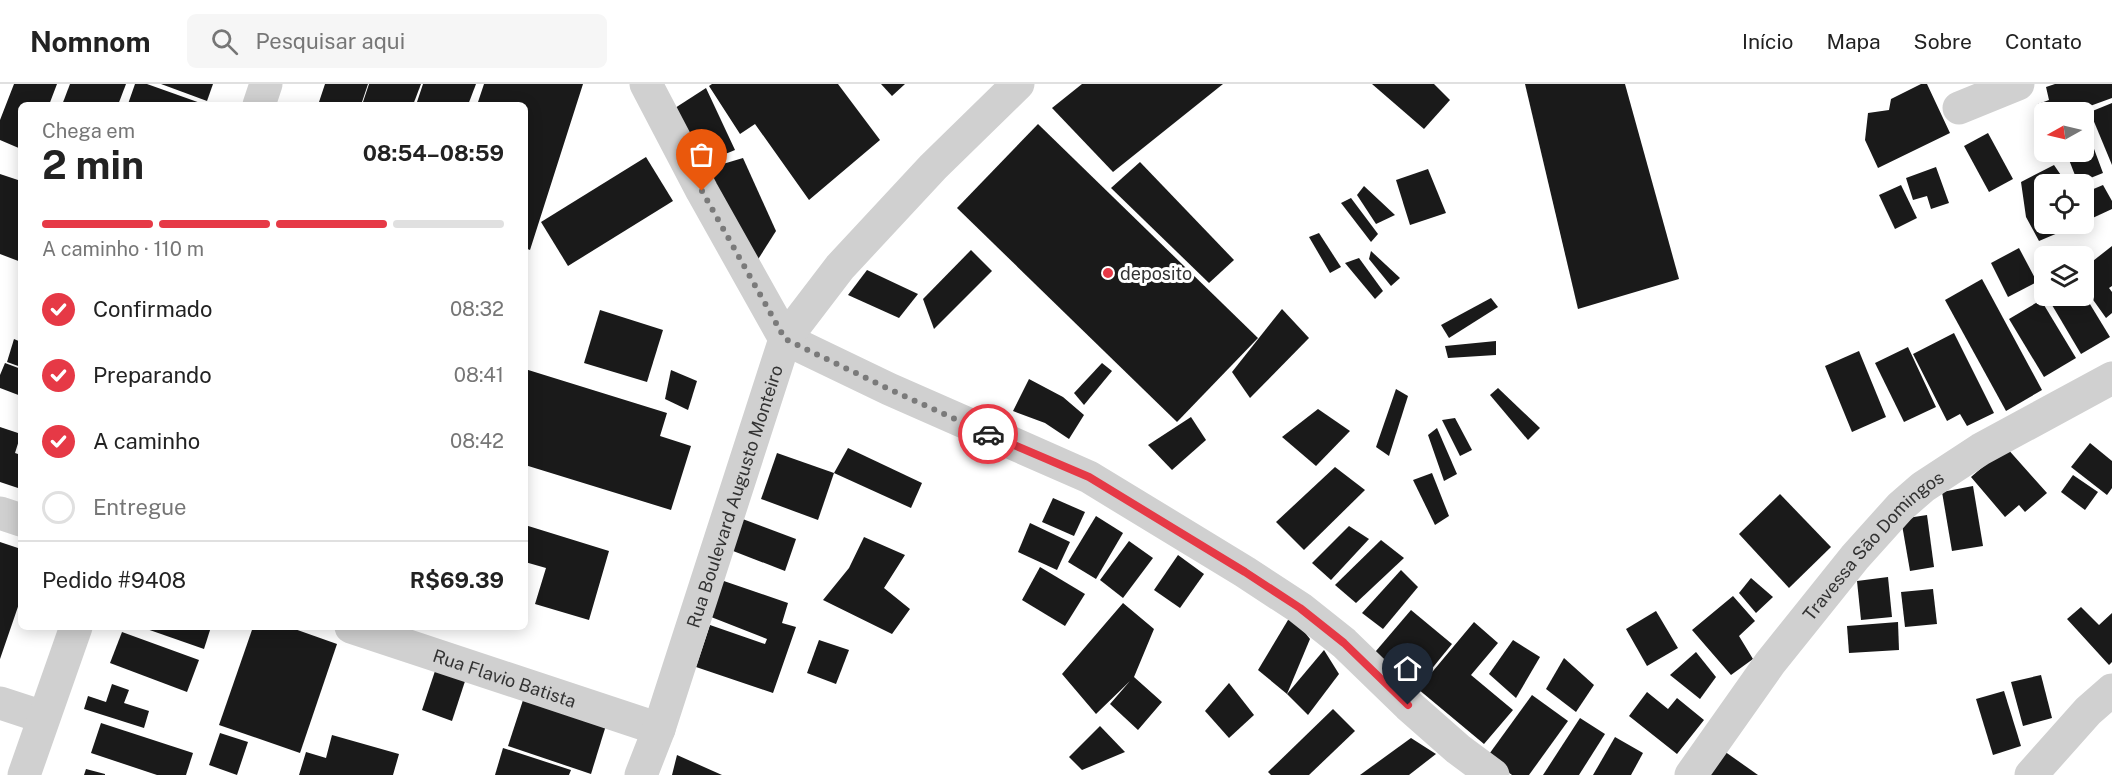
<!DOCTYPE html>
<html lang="pt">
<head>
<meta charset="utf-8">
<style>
	body { margin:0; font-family:"Public Sans",sans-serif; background:#f6f6f6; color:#222; height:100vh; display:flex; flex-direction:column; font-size:22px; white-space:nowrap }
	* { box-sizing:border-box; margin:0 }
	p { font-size:20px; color:#767676 }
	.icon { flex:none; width:33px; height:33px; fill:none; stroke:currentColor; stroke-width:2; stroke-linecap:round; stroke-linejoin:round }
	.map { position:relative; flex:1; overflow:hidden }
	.drawer { position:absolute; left:18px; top:18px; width:510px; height:528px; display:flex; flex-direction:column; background:#fff; border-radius:9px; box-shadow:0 3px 15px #0003 }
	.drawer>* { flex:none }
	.needle { width:39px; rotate:262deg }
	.buttons { position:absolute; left:2034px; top:18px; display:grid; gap:12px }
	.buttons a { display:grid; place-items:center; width:60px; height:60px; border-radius:9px; background:#fff; box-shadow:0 3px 15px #0003; font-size:30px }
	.pin { position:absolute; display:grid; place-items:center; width:51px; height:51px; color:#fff; margin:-62px -26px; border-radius:50% 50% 50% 0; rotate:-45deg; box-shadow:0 0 6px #0007 }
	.pin .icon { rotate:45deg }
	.courier { position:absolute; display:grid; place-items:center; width:60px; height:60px; margin:-30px; border:4px solid #e63946; border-radius:50%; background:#fff; color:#222; box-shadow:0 2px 8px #0007 }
	.head em { font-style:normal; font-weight:700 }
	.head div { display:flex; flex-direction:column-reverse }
	.head { display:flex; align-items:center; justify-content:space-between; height:102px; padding:0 24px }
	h1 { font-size:39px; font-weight:700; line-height:45px }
	.bar { display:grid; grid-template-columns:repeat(4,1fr); gap:9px 6px; align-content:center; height:72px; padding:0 24px }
	.bar i { height:8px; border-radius:4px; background:#e0e0e0 }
	.bar .active { background:#e63946 }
	.bar p { grid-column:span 4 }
	.line { display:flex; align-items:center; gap:15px; padding:0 24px; border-top:2px solid #e0e0e0 }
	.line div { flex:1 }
	ol { padding:0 24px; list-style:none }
	li { display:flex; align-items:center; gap:18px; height:66px }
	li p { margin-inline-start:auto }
	li .icon { padding:6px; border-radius:50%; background:#e63946; color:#fff; stroke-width:4 }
	li:last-child { color:#767676 }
	li i { width:33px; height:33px; border:3px solid #e0e0e0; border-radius:50% }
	header { display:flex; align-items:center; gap:36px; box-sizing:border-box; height:84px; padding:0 30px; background:#fff; border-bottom:2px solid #e0e0e0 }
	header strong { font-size:28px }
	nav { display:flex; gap:33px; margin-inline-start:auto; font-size:21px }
	.search { width:420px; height:54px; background:#f6f6f6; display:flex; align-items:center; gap:15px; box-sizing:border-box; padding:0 21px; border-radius:9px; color:#767676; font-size:22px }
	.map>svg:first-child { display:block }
	.building { fill:#1a1a1a }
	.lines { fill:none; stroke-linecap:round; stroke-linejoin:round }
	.street { stroke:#d0d0d0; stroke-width:33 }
	.done { stroke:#7a7a7a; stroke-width:6; stroke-dasharray:0 10.8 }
	.route { stroke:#e63946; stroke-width:8 }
	.poi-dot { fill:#e63946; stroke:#fff; stroke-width:2 }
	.labels { text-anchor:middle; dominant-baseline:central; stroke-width:6; stroke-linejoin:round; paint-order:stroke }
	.poi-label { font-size:18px; fill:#333; stroke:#fff; text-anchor:start }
	.street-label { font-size:18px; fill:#333; stroke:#fff }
</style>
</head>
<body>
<header>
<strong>Nomnom</strong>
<div class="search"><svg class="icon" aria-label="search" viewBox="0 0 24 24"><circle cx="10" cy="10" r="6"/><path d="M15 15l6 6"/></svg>Pesquisar aqui</div>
<nav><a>Início</a><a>Mapa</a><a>Sobre</a><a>Contato</a></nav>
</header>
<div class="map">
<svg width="2112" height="691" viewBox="0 0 2112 691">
	<rect width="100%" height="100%" fill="#fff"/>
	<g class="building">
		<polygon points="14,0 57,0 49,21 21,21 21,65 0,56 0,36"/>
		<polygon points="70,0 126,0 118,21 62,21"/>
		<polygon points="135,0 147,0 206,21 131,21 128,20"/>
		<polygon points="161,0 213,0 207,17"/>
		<polygon points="325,0 368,0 361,21 318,21"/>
		<polygon points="369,0 421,0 413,21 362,21"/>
		<polygon points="423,0 476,0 468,21 416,21"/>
		<polygon points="484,0 583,0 530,166 525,164 525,21 477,21"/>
		<polygon points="712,0 838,0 880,56 809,116 755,40 740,50 709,2"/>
		<polygon points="881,0 905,0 892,12"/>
		<polygon points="1082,0 1223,0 1113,88 1052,24"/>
		<polygon points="1372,0 1434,0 1450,16 1424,45"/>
		<polygon points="1525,0 1625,0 1679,195 1578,225"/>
		<polygon points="1921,0 1927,0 1950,49 1878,84 1865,56 1868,29 1889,26 1891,15"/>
		<polygon points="2055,0 2112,0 2112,14 2079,26 2080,28 2044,28 2044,35 2038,20 2049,16 2046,3"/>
		<polygon points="706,4 735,66 706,78 675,24"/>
		<polygon points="2112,19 2112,81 2090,28"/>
		<polygon points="2084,38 2103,89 2078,99 2066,68 2084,68"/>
		<polygon points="1038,40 1258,254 1177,338 957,124"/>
		<polygon points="1988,49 2013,95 1989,108 1964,62"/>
		<polygon points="646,73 673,117 568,182 541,138"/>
		<polygon points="743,74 776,147 757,177 706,85"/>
		<polygon points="1140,78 1234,176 1209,199 1111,104"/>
		<polygon points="2054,81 2067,100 2044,100 2044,140 2079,140 2039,157 2026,133 2021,98"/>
		<polygon points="1936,83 1949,119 1931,125 1927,112 1913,116 1906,94"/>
		<polygon points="1428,85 1446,129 1410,141 1396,96"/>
		<polygon points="0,90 21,97 21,178 0,170"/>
		<polygon points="1901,101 1917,134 1895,145 1879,111"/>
		<polygon points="2103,101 2112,117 2112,125 2084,138 2084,109"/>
		<polygon points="1364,102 1395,131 1376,140 1357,111"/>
		<polygon points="1351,114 1378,150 1371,158 1341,119"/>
		<polygon points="1319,149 1341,183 1330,189 1309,153"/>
		<polygon points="2112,162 2112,202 2109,204 2112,208 2112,229 2106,234 2084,203 2084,184"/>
		<polygon points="2019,164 2037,198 2008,213 1991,179"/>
		<polygon points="971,166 992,187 934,245 923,215"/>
		<polygon points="1371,167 1400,194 1391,202 1369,175"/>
		<polygon points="1359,174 1383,207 1375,215 1345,179"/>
		<polygon points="867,186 918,210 899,234 848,211"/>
		<polygon points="1982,195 2042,306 2006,327 1945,216"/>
		<polygon points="2067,212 2085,212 2110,253 2081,270 2052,221"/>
		<polygon points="1491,214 1498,223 1449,254 1441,241"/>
		<polygon points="2041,216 2076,274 2044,293 2009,235"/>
		<polygon points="1282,225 1309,254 1250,314 1232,288"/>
		<polygon points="600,226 663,246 647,298 584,279"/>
		<polygon points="1954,249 1994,329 1967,342 1960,330 1947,337 1913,270"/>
		<polygon points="14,255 21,258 21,283 7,278"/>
		<polygon points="1496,257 1496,271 1448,274 1445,262"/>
		<polygon points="1908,263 1936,323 1904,338 1875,279"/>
		<polygon points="1859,267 1886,333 1852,348 1825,282"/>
		<polygon points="5,279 21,285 21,312 0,304 0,291"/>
		<polygon points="1102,279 1112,287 1084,321 1074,309"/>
		<polygon points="525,285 667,329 660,352 691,362 671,426 525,381"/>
		<polygon points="671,286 697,297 688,326 665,315"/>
		<polygon points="1029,295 1063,313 1084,331 1069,355 1045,339 1013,327"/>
		<polygon points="1498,304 1540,344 1528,356 1490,311"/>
		<polygon points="1396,305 1408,312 1389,372 1376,363"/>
		<polygon points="1318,325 1350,347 1316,382 1282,353"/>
		<polygon points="1191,333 1206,356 1172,386 1148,361"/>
		<polygon points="1455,334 1472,366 1460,372 1442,336"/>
		<polygon points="0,343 21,350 15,369 21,371 21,405 0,398"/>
		<polygon points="1437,344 1457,390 1444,397 1428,351"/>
		<polygon points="2090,359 2112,377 2112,404 2107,411 2071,383"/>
		<polygon points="2006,363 2047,409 2025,428 2019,421 2005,433 1971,393"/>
		<polygon points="848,364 922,399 911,424 834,389"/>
		<polygon points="777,369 834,389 818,436 761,415"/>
		<polygon points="1335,383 1365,406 1304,466 1276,438"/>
		<polygon points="1432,389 1449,432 1435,441 1413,396"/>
		<polygon points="2073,391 2098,408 2085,426 2061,408"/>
		<polygon points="1973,402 1983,462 1952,467 1942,408"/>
		<polygon points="1780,410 1831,463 1789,504 1739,450"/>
		<polygon points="1053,414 1085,428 1074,452 1042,438"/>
		<polygon points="1927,431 1934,483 1910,487 1901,435"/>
		<polygon points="1096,432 1123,449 1096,495 1068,478"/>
		<polygon points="740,434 796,455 785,487 728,465"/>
		<polygon points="1030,439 1070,458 1057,486 1018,468"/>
		<polygon points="525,441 609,467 589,536 535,520 546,484 525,478"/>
		<polygon points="1349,442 1369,455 1331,496 1312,479"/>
		<polygon points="864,453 905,471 884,504 910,525 892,550 823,516 849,484"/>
		<polygon points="1381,456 1404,474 1356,519 1335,501"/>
		<polygon points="1129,457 1153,474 1123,514 1100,496"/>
		<polygon points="0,458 21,465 21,514 0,575"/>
		<polygon points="1178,471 1204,490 1180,524 1154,506"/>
		<polygon points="1040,483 1085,510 1065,542 1022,516"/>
		<polygon points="1401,486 1418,503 1383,545 1362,529"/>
		<polygon points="1888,493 1892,533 1861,536 1857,497"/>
		<polygon points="1751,494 1773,513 1756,529 1739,509"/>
		<polygon points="718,495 788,519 782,539 796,543 773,609 696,583 710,541 765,560 767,555 706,531"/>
		<polygon points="1933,505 1937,540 1905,543 1901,508"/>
		<polygon points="1733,512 1755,537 1739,552 1753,575 1731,591 1692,546"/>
		<polygon points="1123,519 1154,545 1134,593 1162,618 1138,646 1110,620 1130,597 1096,630 1062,590"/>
		<polygon points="2081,523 2099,541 2112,529 2112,578 2109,581 2067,535"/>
		<polygon points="1411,526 1452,560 1412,609 1370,574"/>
		<polygon points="1656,527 1678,564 1647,582 1626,545"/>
		<polygon points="1291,531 1310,555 1287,610 1258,586"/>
		<polygon points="1474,538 1498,559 1471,591 1513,626 1484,660 1418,605"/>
		<polygon points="1898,538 1899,566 1849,569 1847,542"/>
		<polygon points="141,543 211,543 204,565"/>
		<polygon points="253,543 289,543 337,560 300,669 219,641"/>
		<polygon points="122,548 199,576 187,608 110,579"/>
		<polygon points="819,556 849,566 836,600 807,589"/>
		<polygon points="1513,556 1540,573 1516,614 1489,590"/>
		<polygon points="1324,566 1339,590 1308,631 1287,610"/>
		<polygon points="1696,568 1716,593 1700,615 1670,591"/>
		<polygon points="1564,574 1594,601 1576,628 1546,605"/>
		<polygon points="438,578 468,588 452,637 422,626"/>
		<polygon points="2041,591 2052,634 2023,642 2011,598"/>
		<polygon points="1229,599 1254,631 1229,654 1205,627"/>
		<polygon points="112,600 129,606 124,619 149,627 144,644 84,625 88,612 106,618"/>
		<polygon points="2004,607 2021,662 1993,671 1976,615"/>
		<polygon points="1647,608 1668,625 1677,614 1704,636 1677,670 1629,632"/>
		<polygon points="525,610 607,638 591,690 508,662"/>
		<polygon points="1532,611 1568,637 1529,691 1512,691 1487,673"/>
		<polygon points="1333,625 1355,647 1309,691 1271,691 1268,688"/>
		<polygon points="1580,634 1605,650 1579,691 1543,691"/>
		<polygon points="101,639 193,669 186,691 157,691 91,669"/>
		<polygon points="1100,642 1125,668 1082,686 1069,673"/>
		<polygon points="220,649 248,658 237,691 209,681"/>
		<polygon points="332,651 399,670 393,691 299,691 306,668 326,674"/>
		<polygon points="1615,653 1643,669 1631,691 1593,691"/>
		<polygon points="1411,654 1436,670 1409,691 1360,691"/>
		<polygon points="503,664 571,686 569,691 495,691"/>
		<polygon points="1724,667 1758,691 1708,691"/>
		<polygon points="677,671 722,691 672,691"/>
		<polygon points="86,685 105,690 105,691 84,691"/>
	</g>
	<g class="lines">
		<g class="street">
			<polyline points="646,0 702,107 785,255 889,305 1089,393 1245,488 1300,524 1344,559 1408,621 1458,665 1493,691"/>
			<polyline points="259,21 266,0"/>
			<polyline points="1959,24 2018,0"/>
			<polyline points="0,429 21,436"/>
			<path id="s1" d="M351 543 659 645"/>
			<polyline points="0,619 43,633"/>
			<polyline points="24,691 76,543"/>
			<path id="s2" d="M641 691 659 645 785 255 840 183 933 83 1018 0"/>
			<path id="s3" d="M1691 691 1770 579 1855 473 1900 423 1923 403 1981 365 2112 294"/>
			<polyline points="2031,691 2088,627 2112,606"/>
		</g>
	</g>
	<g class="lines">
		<polyline class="done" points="702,107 785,255 889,305 988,350"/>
		<polyline class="route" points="988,350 1089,393 1245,488 1300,524 1344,559 1408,621"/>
	</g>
	<circle class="poi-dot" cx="1108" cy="189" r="6"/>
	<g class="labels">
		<g class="poi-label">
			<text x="1120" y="189">deposito</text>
		</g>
		<g class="street-label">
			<text stroke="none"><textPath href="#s2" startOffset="294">Rua Boulevard Augusto Monteiro</textPath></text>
			<text stroke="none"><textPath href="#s3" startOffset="294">Travessa São Domingos</textPath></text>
			<text stroke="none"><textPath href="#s1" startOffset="162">Rua Flavio Batista</textPath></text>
		</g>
	</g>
</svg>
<div class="buttons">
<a><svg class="needle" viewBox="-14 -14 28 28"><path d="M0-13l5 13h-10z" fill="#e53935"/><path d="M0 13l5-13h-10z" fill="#767676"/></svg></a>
<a><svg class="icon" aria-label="locate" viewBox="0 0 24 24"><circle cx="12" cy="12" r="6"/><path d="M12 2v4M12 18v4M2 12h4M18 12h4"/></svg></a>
<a><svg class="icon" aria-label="layers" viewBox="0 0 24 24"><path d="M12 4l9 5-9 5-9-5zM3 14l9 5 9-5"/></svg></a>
</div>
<div class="pin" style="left:702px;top:107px;background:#ea580c"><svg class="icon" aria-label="bag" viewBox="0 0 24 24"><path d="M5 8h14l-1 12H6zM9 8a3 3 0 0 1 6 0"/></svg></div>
<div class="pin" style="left:1408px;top:621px;background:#1f2937"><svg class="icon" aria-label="home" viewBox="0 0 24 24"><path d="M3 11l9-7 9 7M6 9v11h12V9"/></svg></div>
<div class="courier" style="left:988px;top:350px"><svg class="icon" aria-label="car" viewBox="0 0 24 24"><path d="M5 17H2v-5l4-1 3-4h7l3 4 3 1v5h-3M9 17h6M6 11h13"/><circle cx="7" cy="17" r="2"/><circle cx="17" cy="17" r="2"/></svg></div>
<section class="drawer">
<div class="head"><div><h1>2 min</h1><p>Chega em</p></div><em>08:54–08:59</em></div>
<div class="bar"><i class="active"></i><i class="active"></i><i class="active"></i><i></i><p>A caminho · 110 m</p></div>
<ol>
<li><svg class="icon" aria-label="check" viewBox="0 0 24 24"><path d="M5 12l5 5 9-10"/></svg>Confirmado<p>08:32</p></li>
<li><svg class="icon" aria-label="check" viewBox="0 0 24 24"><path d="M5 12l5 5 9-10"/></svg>Preparando<p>08:41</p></li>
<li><svg class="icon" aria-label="check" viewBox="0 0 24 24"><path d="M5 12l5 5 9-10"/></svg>A caminho<p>08:42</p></li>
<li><i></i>Entregue</li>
</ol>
<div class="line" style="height:78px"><div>Pedido #9408</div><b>R$69.39</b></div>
</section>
</div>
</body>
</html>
